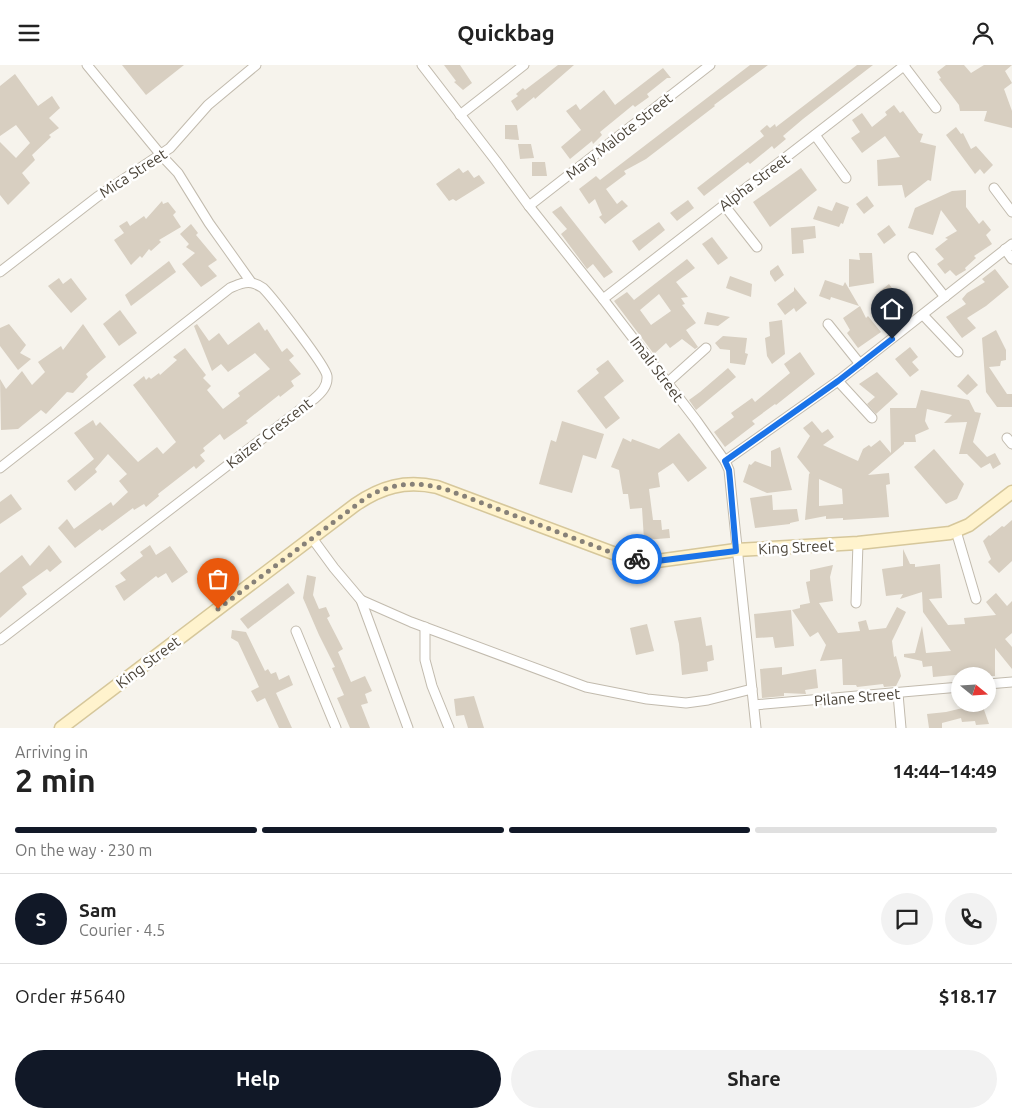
<!DOCTYPE html>
<html lang="en">
<head>
<meta charset="utf-8">
<style>
	body { margin:0; font-family:Ubuntu,sans-serif; background:#f2f2f2; color:#222; height:100vh; display:flex; flex-direction:column; font-size:19px; white-space:nowrap }
	* { box-sizing:border-box; margin:0 }
	p { font-size:16px; color:#767676 }
	.icon { flex:none; width:28px; height:28px; fill:none; stroke:currentColor; stroke-width:2; stroke-linecap:round; stroke-linejoin:round }
	.map { position:relative; height:663px; overflow:hidden }
	.sheet { display:flex; flex-direction:column; background:#fff; flex:1 }
	.sheet>* { flex:none }
	.needle { width:32px; rotate:108deg }
	.controls { position:absolute; left:951px; top:602px; display:grid; gap:10px }
	.controls a { display:grid; place-items:center; width:45px; height:45px; border-radius:50%; background:#fff; box-shadow:0 2px 8px #0003; font-size:25px }
	.pin { position:absolute; display:grid; place-items:center; width:42px; height:42px; color:#fff; margin:-51px -21px; border-radius:50% 50% 50% 0; rotate:-45deg; box-shadow:0 0 5px #0007 }
	.pin .icon { rotate:45deg }
	.courier { position:absolute; display:grid; place-items:center; width:50px; height:50px; margin:-25px; border:4px solid #1a73e8; border-radius:50%; background:#fff; color:#222; box-shadow:0 1px 6px #0007 }
	.headline em { font-style:normal; font-weight:700 }
	.headline div { display:flex; flex-direction:column-reverse }
	.headline { display:flex; align-items:center; justify-content:space-between; height:85px; padding:0 15px }
	h1 { font-size:32px; font-weight:700; line-height:38px }
	.bar { display:grid; grid-template-columns:repeat(4,1fr); gap:8px 5px; align-content:center; height:60px; padding:0 15px }
	.bar i { height:6px; border-radius:4px; background:#e0e0e0 }
	.bar .selected { background:#111827 }
	.bar p { grid-column:span 4 }
	.line { display:flex; align-items:center; gap:12px; padding:0 15px; border-top:1px solid #e0e0e0 }
	.line div { flex:1 }
	.round { display:grid; place-items:center; flex:none; width:52px; height:52px; border-radius:26px; background:#f2f2f2 }
	.action { display:flex; gap:10px; margin-top:auto; padding:10px 15px }
	.action a { flex:1; height:58px; border-radius:30px; background:#111827; color:#fff; font-size:20px; font-weight:700; line-height:58px; text-align:center }
	.action a+a { background:#f2f2f2; color:#222 }
	header { display:flex; justify-content:space-between; align-items:center; height:65px; padding:0 15px; background:#fff; font-size:22px; font-weight:700 }
	.map>svg:first-child { display:block }
	.building { fill:#d8cfc1; fill-rule:evenodd }
	.lines { fill:none; stroke-linecap:round; stroke-linejoin:round }
	.street-casing { stroke:#c2bbae; stroke-width:11 }
	.secondary-casing { stroke:#d6c79b; stroke-width:15 }
	.street { stroke:#fff; stroke-width:9 }
	.secondary { stroke:#fff3cd; stroke-width:12 }
	.done { stroke:#878178; stroke-width:5; stroke-dasharray:0 9 }
	.route { stroke:#1a73e8; stroke-width:6 }
	.labels { text-anchor:middle; dominant-baseline:central; stroke-width:5; stroke-linejoin:round; paint-order:stroke }
	.street-label { font-size:15px; fill:#4b4439; stroke:#fff }
</style>
</head>
<body>
<header><svg class="icon" aria-label="menu" viewBox="0 0 24 24"><path d="M4 6h16M4 12h16M4 18h16"/></svg>Quickbag<svg class="icon" aria-label="person" viewBox="0 0 24 24"><circle cx="12" cy="8" r="4"/><path d="M4 21q1-7 8-7t8 7"/></svg></header>
<div class="map">
<svg width="1012" height="663" viewBox="0 0 1012 663">
	<rect width="100%" height="100%" fill="#f6f3ec"/>
	<g class="building">
		<polygon points="122,0 184,0 146,30"/>
		<polygon points="444,0 460,0 472,18 463,25 454,17 456,16"/>
		<polygon points="558,0 574,0 535,34 534,32 517,46 511,36 518,31 516,29 523,23 525,25"/>
		<polygon points="750,0 768,0 714,40 715,41 646,94 624,106 626,109 606,124 617,139 622,135 628,141 605,159 599,152 602,150 595,134 589,139 579,124 596,111 600,115"/>
		<polygon points="857,0 873,0 803,54 783,71 786,74 774,84 772,81 750,99 748,97 704,131 697,123 764,71 760,66 767,60 770,63 775,59 776,62"/>
		<polygon points="946,0 964,0 971,8 984,0 1012,0 1005,6 1012,18 1004,24 1012,46 1012,63 984,56 987,46 960,46 959,40 939,14 941,13 937,7"/>
		<polygon points="663,3 671,13 667,13 647,29 649,32 635,42 633,40 600,67 602,70 593,79 592,76 570,94 561,82 581,65 566,46 576,39 580,45 604,25 615,40"/>
		<polygon points="15,9 38,41 52,31 60,43 49,53 59,63 49,70 51,72 32,90 35,95 22,108 30,118 8,140 0,130 0,77 16,93 30,78 16,60 0,71 0,21"/>
		<polygon points="894,40 900,48 903,46 919,68 923,69 920,77 936,81 931,116 928,115 905,133 902,120 878,121 877,95 900,92 885,71 862,88 851,73 860,67 852,55 862,48 872,62 887,50 885,47"/>
		<polygon points="505,60 517,60 519,75 505,74"/>
		<polygon points="956,62 961,69 963,68 971,84 976,81 993,100 984,109 980,104 975,109 946,70"/>
		<polygon points="518,79 531,79 534,93 520,94"/>
		<polygon points="532,97 545,97 547,111 532,111"/>
		<polygon points="459,103 463,108 468,105 474,113 479,110 485,118 456,136 453,134 449,136 436,119"/>
		<polygon points="801,103 817,125 770,162 753,137"/>
		<polygon points="966,125 966,142 979,159 983,155 991,165 986,170 992,179 974,191 976,193 965,203 966,205 956,211 950,205 945,209 937,199 944,194 935,184 948,174 945,173 957,166 941,145 933,170 908,163 915,143 952,126"/>
		<polygon points="867,131 874,141 864,149 856,139"/>
		<polygon points="688,135 694,143 677,156 670,148"/>
		<polygon points="162,136 163,139 168,137 176,147 173,150 181,162 159,175 161,177 151,186 149,184 142,193 140,191 131,200 114,175 124,168 119,161 127,156 130,161 144,151 146,154"/>
		<polygon points="836,137 849,142 843,159 841,158 839,162 813,154 818,141 832,146"/>
		<polygon points="561,141 613,207 604,213 593,199 587,204 561,169 567,164 552,147"/>
		<polygon points="659,157 665,165 639,186 632,176"/>
		<polygon points="191,159 198,168 196,170 217,195 208,201 217,211 201,222 182,199 195,188 186,182 189,179 180,169"/>
		<polygon points="889,160 896,170 884,179 877,169"/>
		<polygon points="815,161 816,173 803,175 804,188 792,189 791,163"/>
		<polygon points="712,172 728,193 718,200 702,179"/>
		<polygon points="859,188 872,188 874,218 849,222 849,194 860,195"/>
		<path d="M687 194 695 203 676 217 688 232 681 233 685 239 682 240 696 258 686 265 698 282 695 284 682 274 670 283 666 278 654 289 614 236 627 227 634 235ZM659 229 671 246 651 260 640 245Z"/>
		<polygon points="169,196 176,207 131,241 125,230"/>
		<polygon points="778,200 784,210 775,217 770,209 770,206"/>
		<polygon points="995,204 1009,222 986,241 967,253 976,263 962,273 946,252 966,239 962,234 967,228 985,217 982,214"/>
		<polygon points="730,211 752,219 751,232 726,223"/>
		<polygon points="59,213 63,219 71,213 87,234 71,248 48,221"/>
		<polygon points="825,215 843,221 845,217 859,241 831,232 830,235 819,231"/>
		<polygon points="889,219 898,231 905,226 912,235 905,240 909,247 901,253 880,226"/>
		<polygon points="794,222 807,238 796,247 794,243 785,250 777,239 794,226"/>
		<polygon points="860,241 866,253 868,251 881,267 858,283 847,268 850,265 843,253"/>
		<polygon points="120,245 137,268 119,281 103,259"/>
		<polygon points="707,247 730,252 718,261 704,259"/>
		<polygon points="782,255 785,289 772,299 767,291 765,273 770,271 769,257"/>
		<polygon points="259,257 265,266 267,264 282,287 287,283 294,291 289,295 301,309 291,316 294,321 280,332 279,330 246,356 248,358 224,375 220,369 203,383 205,386 200,390 205,396 196,404 194,401 158,429 159,431 146,442 144,439 134,445 133,443 102,466 100,464 75,483 58,463 67,454 74,464 111,437 113,441 128,427 119,416 127,409 108,389 95,404 97,407 75,426 67,416 94,394 74,368 93,355 96,361 100,357 138,397 157,382 163,389 176,377 133,320 144,311 146,315 149,312 151,314 159,308 160,310 177,295 173,292 185,283 206,310 203,313 211,321 207,325 223,344 240,331 238,328 270,304 255,288 228,307 221,299 212,306 194,261 197,259 209,276 219,268 228,280"/>
		<polygon points="9,259 26,280 20,288 31,294 18,305 0,281 0,263"/>
		<polygon points="83,259 106,292 86,309 88,312 73,328 67,327 46,349 41,345 18,364 1,365 0,314 6,324 22,306 32,320 45,307 38,297 61,281 63,285"/>
		<polygon points="996,265 1006,285 1006,295 1001,296 1000,301 989,302 1007,329 1012,329 1012,342 997,342 986,327 982,273"/>
		<polygon points="723,271 747,273 745,288 748,289 745,300 730,298 730,285 720,284 715,278"/>
		<polygon points="910,282 918,292 912,297 919,305 910,312 895,294"/>
		<polygon points="800,287 815,309 776,340 775,339 752,356 755,359 725,382 714,367 734,352 731,348 752,333 755,337 790,308 784,299"/>
		<polygon points="608,295 624,316 604,332 620,353 606,364 577,326 599,308 596,304"/>
		<polygon points="728,303 736,312 696,345 689,335 700,327"/>
		<polygon points="877,307 898,329 876,349 867,339 875,332 859,319"/>
		<polygon points="968,309 978,320 967,330 957,321"/>
		<path d="M921 325 969 335 975 347 981 348 973 377 987 392 995 388 1001 399 993 404 990 398 981 403 967 389H959L967 357 944 358 952 350 927 344 925 356 929 364 915 370 916 377H904V379L868 410 889 408 890 419 886 420 889 452 843 455V453L826 454V451L805 455 809 409 810 408 797 392 810 371 803 363 812 356 822 368 828 364 834 372 823 380 858 396 863 384 869 380 871 382 880 375 891 388 890 343H916ZM819 414 842 424 843 439 819 441Z"/>
		<polygon points="562,356 604,369 596,394 583,390 572,428 539,419 551,375 556,377"/>
		<polygon points="679,368 707,403 688,417 673,398 658,408 660,422 649,424 653,455 661,455 662,465 669,464 670,473 644,475 642,443 630,444 628,429 623,429 619,405 611,402 623,373 631,377 632,374 659,384"/>
		<polygon points="780,382 792,425 767,428 743,417 749,399 751,400 755,396 771,402 771,386"/>
		<polygon points="934,384 964,419 957,434 946,439 914,402"/>
		<polygon points="11,429 22,444 0,459 0,437"/>
		<polygon points="772,430 773,445 797,444 799,456 790,458 790,459 755,463 750,433"/>
		<polygon points="1012,455 1012,496 999,508 988,497 991,494 983,476 989,470 990,471 1002,461 1004,462"/>
		<polygon points="49,480 62,497 50,507 47,504 22,522 27,529 0,553 0,508 22,490 30,501"/>
		<polygon points="150,480 156,490 170,481 188,507 172,518 166,508 158,513 156,511 124,536 115,521 126,515 120,508 143,491 140,487"/>
		<polygon points="903,484 910,499 915,499 915,502 940,499 942,533 929,534 948,560 965,559 964,553 996,550 986,537 996,528 1007,541 1012,536 1012,568 1005,574 1012,582 1012,604 995,583 995,611 966,611 965,609 933,612 932,601 923,602 922,596 904,592 904,589 915,588 922,561 926,588 951,586 923,547 922,527 900,534 903,529 886,531 882,504 903,501"/>
		<polygon points="833,500 830,512 833,536 819,538 838,568 860,566 858,557 866,555 869,565 886,563 897,542 906,547 892,576 894,592 896,591 901,611 896,621 884,622 883,619 857,622 856,620 843,620 842,594 820,596 826,580 818,567 810,572 792,545 800,543 800,540 810,538 806,517 810,516 810,505"/>
		<polygon points="307,510 316,512 313,530 319,544 326,542 330,551 327,553 343,584 338,587 351,617 365,611 372,626 365,629 368,638 361,640 370,663 350,663 337,633 344,630 332,603 335,602 319,570 303,533"/>
		<polygon points="288,518 295,528 248,564 240,554"/>
		<polygon points="791,545 794,581 775,583 773,572 756,573 754,549"/>
		<polygon points="701,552 706,581 712,580 714,595 707,597 708,606 682,610 679,579 674,556"/>
		<polygon points="647,559 654,586 636,590 630,563"/>
		<polygon points="232,565 246,567 265,606 268,604 271,609 276,607 279,615 289,610 293,620 276,628 292,663 279,663 265,633 257,637 251,626 259,622 238,577 231,573"/>
		<polygon points="782,602 782,610 816,604 818,623 805,625 806,629 784,628 784,631 762,633 760,604"/>
		<polygon points="474,631 484,663 468,663 464,650 456,651 454,634"/>
		<polygon points="970,639 982,639 989,659 976,660 975,656 962,657 961,653 942,658 942,663 929,663 927,649 946,647 971,641"/>
	</g>
	<g class="lines">
		<g class="street-casing">
			<g id="street">
				<polyline points="87,0 161,90 178,108 209,158 251,217"/>
				<polyline points="422,0 496,96 529,141 603,234 696,355 725,396 729,405 730,415 756,663"/>
				<polyline points="904,1 936,43"/>
				<polyline points="460,50 524,0"/>
				<polyline points="815,70 846,113"/>
				<polyline points="994,123 1012,147"/>
				<polyline points="724,140 757,182"/>
				<polyline points="529,141 710,0"/>
				<polyline points="1005,184 1012,194"/>
				<polyline points="913,192 945,232"/>
				<polyline points="0,207 97,132 170,83 208,40 256,0"/>
				<polyline points="603,234 905,0"/>
				<polyline points="923,250 958,287"/>
				<polyline points="828,259 860,299"/>
				<polyline points="838,316 872,353"/>
				<polyline points="667,318 706,283"/>
				<polyline points="1007,373 1012,379"/>
				<polyline points="725,396 838,316 1012,179"/>
				<path d="M0 403 230 223C237 220 245 216 252 218 256 219 260 221 263 223 272 232 326 301 327 311 328 321 321 328 314 334L0 575"/>
				<polyline points="956,466 976,534"/>
				<polyline points="312,473 334,503 361,535 408,663"/>
				<polyline points="361,535 411,557 586,622 647,634 686,638 708,635 752,624"/>
				<polyline points="856,538 858,478"/>
				<polyline points="425,562 425,595 432,621 449,663"/>
				<polyline points="296,566 336,663"/>
				<polyline points="988,619 1012,617"/>
				<polyline points="898,629 901,663"/>
				<polyline points="754,640 960,622"/>
			</g>
		</g>
		<g class="secondary-casing">
			<path id="secondary" d="M61 663 355 440C381 422 405 415 437 422L621 491 632 494 657 496 736 485 858 478 950 468 969 460 1012 427"/>
		</g>
		<use href="#street" class="street"/>
		<use href="#secondary" class="secondary"/>
	</g>
	<g class="lines">
		<path class="done" d="M218 544 367 432C394 417 418 416 448 425L610 487 637 494"/>
		<polyline class="route" points="637,494 657,496 736,486 730,415 729,405 725,396 838,316 892,274"/>
	</g>
	<g class="labels">
		<g class="street-label">
			<text transform="translate(619 71) rotate(-38)">Mary Malote Street</text>
			<text transform="translate(133 108) rotate(-33)">Mica Street</text>
			<text transform="translate(754 117) rotate(-37)">Alpha Street</text>
			<text transform="translate(657 304) rotate(53)">Imali Street</text>
			<text transform="translate(269 368) rotate(-38)">Kaizer Crescent</text>
			<text transform="translate(796 482) rotate(-3)">King Street</text>
			<text transform="translate(148 597) rotate(-37)">King Street</text>
			<text transform="translate(857 632) rotate(-5)">Pilane Street</text>
		</g>
	</g>
</svg>
<div class="controls">
<a><svg class="needle" viewBox="-14 -14 28 28"><path d="M0-13l5 13h-10z" fill="#e53935"/><path d="M0 13l5-13h-10z" fill="#767676"/></svg></a>
</div>
<div class="pin" style="left:218px;top:544px;background:#ea580c"><svg class="icon" aria-label="bag" viewBox="0 0 24 24"><path d="M5 8h14l-1 12H6zM9 8a3 3 0 0 1 6 0"/></svg></div>
<div class="pin" style="left:892px;top:274px;background:#1f2937"><svg class="icon" aria-label="home" viewBox="0 0 24 24"><path d="M3 11l9-7 9 7M6 9v11h12V9"/></svg></div>
<div class="courier" style="left:637px;top:494px"><svg class="icon" aria-label="bike" viewBox="0 0 24 24"><circle cx="6" cy="16" r="4"/><circle cx="18" cy="16" r="4"/><path d="M6 16l4-8h5l3 8M10 8l3 8H6M13 5h3"/></svg></div>
</div>
<section class="sheet">
<div class="headline"><div><h1>2 min</h1><p>Arriving in</p></div><em>14:44–14:49</em></div>
<div class="bar"><i class="selected"></i><i class="selected"></i><i class="selected"></i><i></i><p>On the way · 230 m</p></div>
<div class="line" style="height:90px"><b class="round" style="background:#111827;color:#fff">S</b><div><b>Sam</b><p>Courier · 4.5</p></div><a class="round"><svg class="icon" aria-label="chat" viewBox="0 0 24 24"><path d="M4 5h16v11H9l-5 4z"/></svg></a><a class="round"><svg class="icon" aria-label="phone" viewBox="0 0 24 24"><path d="M5 4h4l2 5-3 2q2 4 5 5l2-3 5 2v4C11 20 4 13 5 4z"/></svg></a></div>
<div class="line" style="height:65px"><div>Order #5640</div><b>$18.17</b></div>
<div class="action"><a>Help</a><a>Share</a></div>
</section>
</body>
</html>
